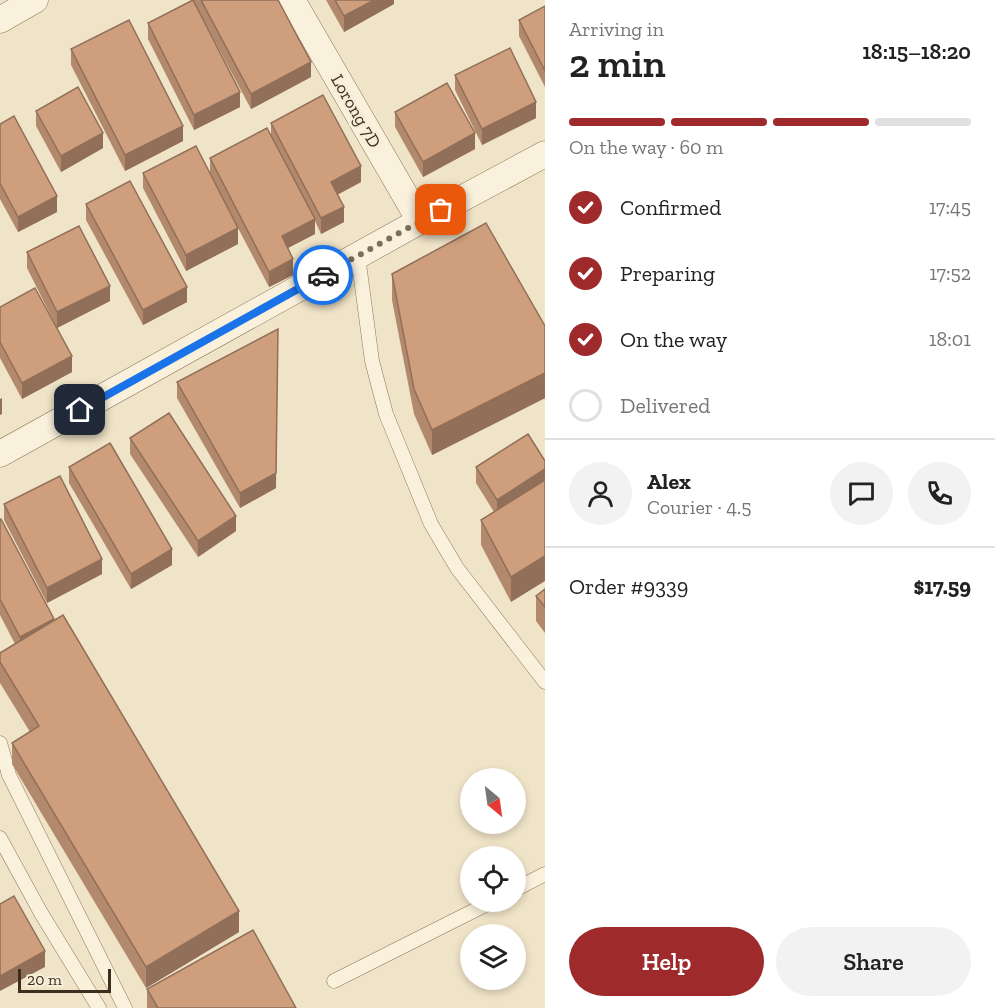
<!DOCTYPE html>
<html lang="en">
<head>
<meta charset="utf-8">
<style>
	body { margin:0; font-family:"Zilla Slab",serif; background:#f2f2f2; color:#222; height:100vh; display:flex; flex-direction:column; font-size:22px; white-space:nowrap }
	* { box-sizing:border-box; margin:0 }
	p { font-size:20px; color:#767676 }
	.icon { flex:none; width:33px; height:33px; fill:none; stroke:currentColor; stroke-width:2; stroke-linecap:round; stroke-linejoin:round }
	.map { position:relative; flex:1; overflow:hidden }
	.sheet { display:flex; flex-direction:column; background:#fff; width:450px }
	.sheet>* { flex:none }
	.needle { width:39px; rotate:151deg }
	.buttons { position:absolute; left:460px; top:768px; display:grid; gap:12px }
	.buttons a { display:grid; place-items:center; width:66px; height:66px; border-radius:50%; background:#fff; box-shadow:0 3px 9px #0003; font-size:30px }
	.scale { position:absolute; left:18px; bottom:15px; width:93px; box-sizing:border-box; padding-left:6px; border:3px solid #3d2e20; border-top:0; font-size:16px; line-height:21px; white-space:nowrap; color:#3d2e20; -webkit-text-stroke:4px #f7eed8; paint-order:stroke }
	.pin { position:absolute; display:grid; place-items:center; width:51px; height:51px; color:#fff; margin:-26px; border-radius:12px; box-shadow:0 3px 9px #0006 }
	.courier { position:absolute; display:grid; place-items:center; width:60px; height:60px; margin:-30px; border:4px solid #1a73e8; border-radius:50%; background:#fff; color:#222; box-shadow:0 2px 8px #0007 }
	.overview em { font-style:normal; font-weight:600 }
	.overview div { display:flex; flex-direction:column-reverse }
	.overview { display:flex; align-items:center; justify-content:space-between; height:102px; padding:0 24px }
	h1 { font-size:39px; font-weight:600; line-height:45px }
	.bar { display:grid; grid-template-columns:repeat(4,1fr); gap:9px 6px; align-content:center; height:72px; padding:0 24px }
	.bar i { height:8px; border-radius:4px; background:#e0e0e0 }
	.bar .active { background:#9e2a2b }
	.bar p { grid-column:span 4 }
	.line { display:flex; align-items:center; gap:15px; padding:0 24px; border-top:2px solid #e0e0e0 }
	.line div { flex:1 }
	.round { display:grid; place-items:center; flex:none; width:63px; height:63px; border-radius:32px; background:#f2f2f2 }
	ol { padding:0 24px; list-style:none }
	li { display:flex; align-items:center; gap:18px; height:66px }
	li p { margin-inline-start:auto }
	li .icon { padding:6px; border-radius:50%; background:#9e2a2b; color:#fff; stroke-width:4 }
	li:last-child { color:#767676 }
	li i { width:33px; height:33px; border:3px solid #e0e0e0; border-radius:50% }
	.button { display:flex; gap:12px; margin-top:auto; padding:12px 24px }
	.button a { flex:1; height:69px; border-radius:36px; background:#9e2a2b; color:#fff; font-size:24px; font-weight:600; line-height:69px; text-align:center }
	.button a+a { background:#f2f2f2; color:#222 }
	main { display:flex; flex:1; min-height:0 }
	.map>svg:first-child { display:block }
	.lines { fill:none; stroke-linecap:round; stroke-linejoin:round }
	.service-casing { stroke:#8d765c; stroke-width:15 }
	.minor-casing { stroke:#8d765c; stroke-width:27 }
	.service { stroke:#faf1dc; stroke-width:14 }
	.minor { stroke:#faf1dc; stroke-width:26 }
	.wall { fill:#b2896c }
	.shaded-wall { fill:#916f58 }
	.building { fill:#cf9f7d; stroke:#916f58; stroke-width:1.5 }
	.done { stroke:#7c6e5b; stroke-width:6; stroke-dasharray:0 10.8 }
	.route { stroke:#1a73e8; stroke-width:8 }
	.labels { text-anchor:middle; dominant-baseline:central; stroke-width:6; stroke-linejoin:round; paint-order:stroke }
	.street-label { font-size:18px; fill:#3d2e20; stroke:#f7eed8 }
</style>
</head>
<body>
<main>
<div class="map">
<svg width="545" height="1008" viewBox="0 0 545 1008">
	<rect width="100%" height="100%" fill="#f0e4c8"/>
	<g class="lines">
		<g class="service-casing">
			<g id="service">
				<polyline points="358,256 372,361 386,414 431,524 457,568 545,682"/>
				<polyline points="0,743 9,775 125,1008"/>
				<polyline points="0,838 41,913 99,1008"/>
				<polyline points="516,889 545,874"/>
				<polyline points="334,981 491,902"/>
			</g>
		</g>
		<g class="minor-casing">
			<g id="minor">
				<polyline points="292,0 420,221"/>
				<polyline points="0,20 35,0"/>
				<polyline points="0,454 420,221 545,154"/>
			</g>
		</g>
		<use href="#service" class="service"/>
		<use href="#minor" class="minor"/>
	</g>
	<g class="wall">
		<polygon points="193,0 278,0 311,77 251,109 196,6 240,107 194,130 148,39 148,23"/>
		<polygon points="326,0 394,0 394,4 344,32"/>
		<polygon points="545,6 545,87 519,36 519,20"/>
		<polygon points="71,49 183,141 125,171 71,65"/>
		<polygon points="455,75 536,118 482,145 455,90"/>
		<polygon points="36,111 103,148 61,172 36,126"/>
		<polygon points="395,112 475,149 423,177 395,127"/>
		<polygon points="271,123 361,182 337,195 344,222 321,234 315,221 315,234 288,248 293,275 269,287 238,228 238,244 186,271 143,188 143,173 210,173 210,158 271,135"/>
		<polygon points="0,124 57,212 18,232 0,199"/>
		<polygon points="86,204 187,302 143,325 86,220"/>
		<polygon points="27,252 110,301 57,328 27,268"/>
		<polygon points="392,274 545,326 545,398 432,455 414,414 392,300"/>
		<polygon points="0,307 72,372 22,399 0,358"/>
		<polygon points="177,382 276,488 240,508 177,398"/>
		<polygon points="528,434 511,602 481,545 481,520 494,512 476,483 476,467"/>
		<polygon points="130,438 236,531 198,557 130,454"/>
		<polygon points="69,467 172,565 131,589 69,483"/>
		<polygon points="4,504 102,574 47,603 4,520"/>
		<polygon points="0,520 54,620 239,932 146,988 12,764 12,743 30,732 0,683 0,653 15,644 0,615"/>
		<polygon points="545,589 545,633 536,621 536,596"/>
		<polygon points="147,989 296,1008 147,1008"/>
	</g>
	<g class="shaded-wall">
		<polygon points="374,0 394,0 394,4 344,32 344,16"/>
		<polygon points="311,62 311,77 251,109 251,94"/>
		<polygon points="240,92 240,107 194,130 194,115"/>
		<polygon points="536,102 536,118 482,145 482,129"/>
		<polygon points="183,126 183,141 125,171 125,155"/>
		<polygon points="103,133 103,148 61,172 61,156"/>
		<polygon points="475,133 475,149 423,177 423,162"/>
		<polygon points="361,166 361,182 331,198 331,182"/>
		<polygon points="57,196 57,212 18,232 18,217"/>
		<polygon points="344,207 344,222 321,234 321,218"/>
		<polygon points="315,219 315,234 282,251 282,236"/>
		<polygon points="238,228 238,244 186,271 186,255"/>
		<polygon points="293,259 293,275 269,287 269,272"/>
		<polygon points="110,286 110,301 57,328 57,312"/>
		<polygon points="187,287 187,302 143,325 143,310"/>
		<polygon points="278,329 276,488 240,508 240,493"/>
		<polygon points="72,356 72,372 22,399 22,383"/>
		<polygon points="545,373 545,398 432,455 432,430"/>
		<polygon points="2,398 2,414 0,415 0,399"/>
		<polygon points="545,469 545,484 497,515 497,500"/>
		<polygon points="236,516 236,531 198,557 198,541"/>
		<polygon points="172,549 172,565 131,589 131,574"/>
		<polygon points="545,556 545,581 511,602 511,577"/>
		<polygon points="102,559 102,574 47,603 47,588"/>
		<polygon points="54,619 54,635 20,653 20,637"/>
		<polygon points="239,911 239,932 146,988 146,967"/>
		<polygon points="45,951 45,967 0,991 0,976"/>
	</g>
	<g class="building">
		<polygon points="193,0 240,92 194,115 148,23"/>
		<polygon points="201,0 278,0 311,62 251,94"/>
		<polygon points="335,0 374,0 344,16"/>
		<polygon points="545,6 545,71 519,20"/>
		<polygon points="129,20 183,126 125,155 71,49"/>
		<polygon points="510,48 536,102 482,129 455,75"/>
		<polygon points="447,83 475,133 423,162 395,112"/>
		<polygon points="78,87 103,133 61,156 36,111"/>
		<polygon points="323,95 361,166 331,182 344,207 321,218 271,123"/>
		<polygon points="14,116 57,196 18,217 0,183 0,124"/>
		<polygon points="267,128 315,219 282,236 293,259 269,272 210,158"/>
		<polygon points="196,146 238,228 186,255 143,173"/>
		<polygon points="130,181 187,287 143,310 86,204"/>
		<polygon points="486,223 545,326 545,373 432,430 414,389 392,274"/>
		<polygon points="79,226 110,286 57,312 27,252"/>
		<polygon points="35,288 72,356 22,383 0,342 0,307"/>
		<polygon points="278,329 276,473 240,493 177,382"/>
		<polygon points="169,413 236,516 198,541 130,438"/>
		<polygon points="528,434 545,461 545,469 497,500 476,467"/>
		<polygon points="110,443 172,549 131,574 69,467"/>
		<polygon points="60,476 102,559 47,588 4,504"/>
		<polygon points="545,480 545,556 511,577 481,520"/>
		<polygon points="1,519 54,619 20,637 0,599 0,520"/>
		<polygon points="545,589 545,607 536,596"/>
		<polygon points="63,615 239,911 146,967 12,743 39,726 0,662 0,653"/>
		<polygon points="14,896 45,951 0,976 0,904"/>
		<polygon points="253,930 296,1008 158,1008 147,989"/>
	</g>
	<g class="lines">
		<polyline class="done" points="323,275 441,210"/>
		<polyline class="route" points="80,410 323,275"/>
	</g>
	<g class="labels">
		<g class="street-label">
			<text transform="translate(356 111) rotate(60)">Lorong 7D</text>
		</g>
	</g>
</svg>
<div class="buttons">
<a><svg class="needle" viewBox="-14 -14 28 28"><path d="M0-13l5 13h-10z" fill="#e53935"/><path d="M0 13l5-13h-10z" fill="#767676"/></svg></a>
<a><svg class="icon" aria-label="locate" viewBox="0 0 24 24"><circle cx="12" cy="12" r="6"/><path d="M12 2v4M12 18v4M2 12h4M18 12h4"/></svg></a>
<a><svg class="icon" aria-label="layers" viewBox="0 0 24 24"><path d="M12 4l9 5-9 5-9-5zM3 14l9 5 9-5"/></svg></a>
</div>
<div class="scale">20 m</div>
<div class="pin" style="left:441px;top:210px;background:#ea580c"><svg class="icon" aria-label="bag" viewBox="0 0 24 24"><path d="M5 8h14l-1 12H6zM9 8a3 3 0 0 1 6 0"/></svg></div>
<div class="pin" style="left:80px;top:410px;background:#1f2937"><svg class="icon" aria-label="home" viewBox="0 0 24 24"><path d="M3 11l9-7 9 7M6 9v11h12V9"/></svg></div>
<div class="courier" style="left:323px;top:275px"><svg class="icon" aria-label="car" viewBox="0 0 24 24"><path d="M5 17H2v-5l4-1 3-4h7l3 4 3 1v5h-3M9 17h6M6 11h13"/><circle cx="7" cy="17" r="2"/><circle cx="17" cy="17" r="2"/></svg></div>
</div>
<section class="sheet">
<div class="overview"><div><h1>2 min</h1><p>Arriving in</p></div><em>18:15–18:20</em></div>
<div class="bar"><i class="active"></i><i class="active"></i><i class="active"></i><i></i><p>On the way · 60 m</p></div>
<ol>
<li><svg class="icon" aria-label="check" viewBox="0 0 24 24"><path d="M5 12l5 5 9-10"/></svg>Confirmed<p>17:45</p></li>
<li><svg class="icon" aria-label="check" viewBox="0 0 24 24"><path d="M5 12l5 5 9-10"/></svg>Preparing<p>17:52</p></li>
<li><svg class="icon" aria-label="check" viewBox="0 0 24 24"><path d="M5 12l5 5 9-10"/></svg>On the way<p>18:01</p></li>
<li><i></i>Delivered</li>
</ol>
<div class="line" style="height:108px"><a class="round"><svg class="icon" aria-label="person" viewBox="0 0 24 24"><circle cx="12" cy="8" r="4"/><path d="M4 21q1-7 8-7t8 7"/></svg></a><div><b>Alex</b><p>Courier · 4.5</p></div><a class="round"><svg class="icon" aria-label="chat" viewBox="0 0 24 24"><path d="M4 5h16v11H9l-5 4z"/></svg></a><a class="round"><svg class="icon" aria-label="phone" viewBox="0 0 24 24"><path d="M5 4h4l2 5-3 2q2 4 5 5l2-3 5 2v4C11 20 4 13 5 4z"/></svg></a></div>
<div class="line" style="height:78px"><div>Order #9339</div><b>$17.59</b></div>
<div class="button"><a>Help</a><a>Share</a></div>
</section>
</main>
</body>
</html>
